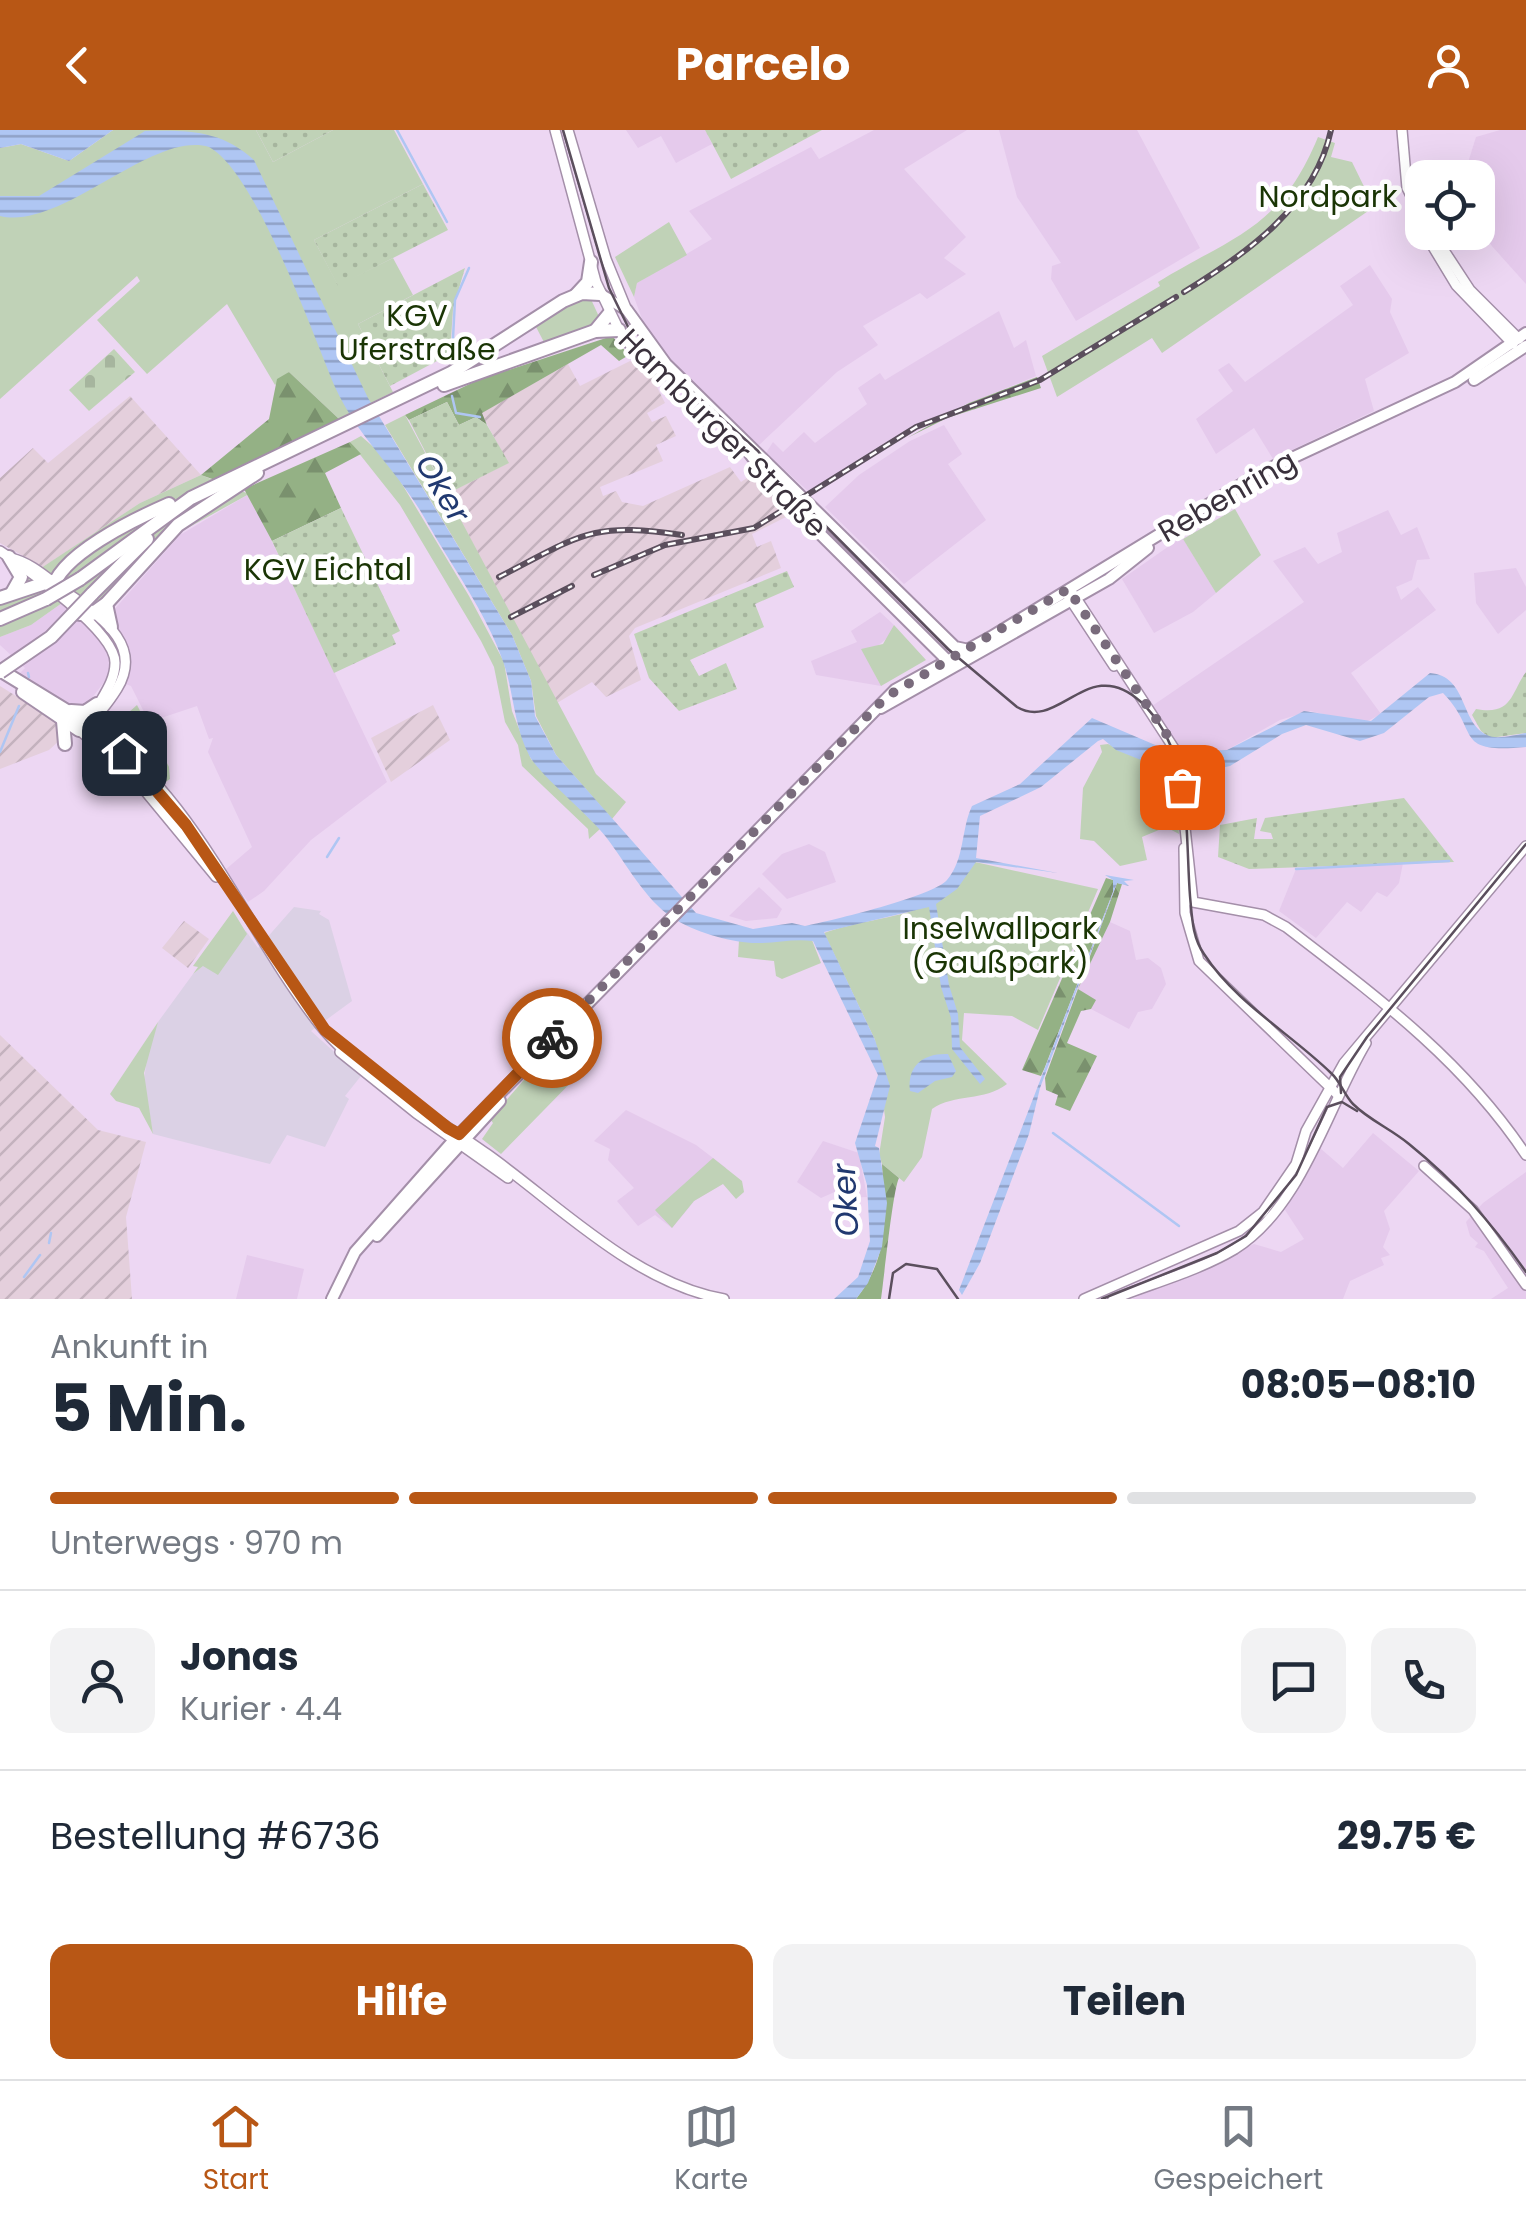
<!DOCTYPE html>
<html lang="de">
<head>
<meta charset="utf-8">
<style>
	body { margin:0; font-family:Poppins,sans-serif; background:#f2f2f3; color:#1f2937; height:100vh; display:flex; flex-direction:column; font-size:38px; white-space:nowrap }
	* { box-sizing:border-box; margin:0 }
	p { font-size:32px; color:#747a83 }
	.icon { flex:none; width:55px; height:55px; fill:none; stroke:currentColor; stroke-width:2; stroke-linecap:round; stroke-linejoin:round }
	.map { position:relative; height:1169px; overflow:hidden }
	.panel { display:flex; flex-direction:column; background:#fff; flex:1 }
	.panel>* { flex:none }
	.buttons { position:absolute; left:1405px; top:30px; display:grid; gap:20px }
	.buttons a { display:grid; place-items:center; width:90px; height:90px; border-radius:20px; background:#fff; box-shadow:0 10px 40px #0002; font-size:50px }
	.pin { position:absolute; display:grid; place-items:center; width:85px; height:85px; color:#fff; margin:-42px; border-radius:20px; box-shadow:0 5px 15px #0006 }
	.courier { position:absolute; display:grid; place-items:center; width:100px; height:100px; margin:-50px; border:8px solid #b85715; border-radius:50%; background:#fff; color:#222; box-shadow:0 2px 12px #0007 }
	.headline em { font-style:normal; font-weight:700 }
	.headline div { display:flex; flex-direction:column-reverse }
	.headline { display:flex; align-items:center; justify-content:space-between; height:170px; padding:0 50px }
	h1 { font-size:65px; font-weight:700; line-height:75px }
	.bar { display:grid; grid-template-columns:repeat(4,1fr); gap:15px 10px; align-content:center; height:120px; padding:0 50px }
	.bar i { height:12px; border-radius:8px; background:#e0e1e3 }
	.bar .current { background:#b85715 }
	.bar p { grid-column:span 4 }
	.line { display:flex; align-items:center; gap:25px; padding:0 50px; border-top:2px solid #e0e1e3 }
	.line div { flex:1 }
	.round { display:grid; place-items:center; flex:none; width:105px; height:105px; border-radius:20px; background:#f2f2f3 }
	.primary-button { display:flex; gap:20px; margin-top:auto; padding:20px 50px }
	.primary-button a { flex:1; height:115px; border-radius:20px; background:#b85715; color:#fff; font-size:40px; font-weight:700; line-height:115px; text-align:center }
	.primary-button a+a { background:#f2f2f3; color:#1f2937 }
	header { display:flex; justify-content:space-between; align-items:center; height:130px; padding:0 50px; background:#b85715; color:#fff; font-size:45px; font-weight:700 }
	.menu { display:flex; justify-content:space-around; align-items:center; height:140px; border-top:2px solid #e0e1e3; background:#fff; font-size:28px; color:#747a83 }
	.menu a { display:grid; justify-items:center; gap:5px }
	.menu .current { color:#b85715 }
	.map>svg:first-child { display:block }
	.built { fill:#e5caec }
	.industrial { fill:url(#industrial-furrows) }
	.medical { fill:#dbd1e5 }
	.green { fill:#c0d2b7 }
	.forest { fill:url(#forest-firs) }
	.cemetery { fill:url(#cemetery-stones) }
	.garden { fill:url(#garden-dots) }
	.water { fill:url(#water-rules) }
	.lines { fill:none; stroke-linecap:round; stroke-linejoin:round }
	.stream { stroke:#afc6f3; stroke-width:2.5 }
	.secondary-casing { stroke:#a48fa9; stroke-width:12 }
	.primary-casing { stroke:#a48fa9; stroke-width:14 }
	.highway-casing { stroke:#a48fa9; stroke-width:16 }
	.secondary { stroke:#fff; stroke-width:9 }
	.primary { stroke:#fff; stroke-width:10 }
	.highway { stroke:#fff; stroke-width:12 }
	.tram { stroke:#5b4f5d; stroke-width:2.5 }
	.rail-casing { stroke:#5b4f5d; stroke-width:6 }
	.rail { stroke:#fff; stroke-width:2.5; stroke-dasharray:8; stroke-linecap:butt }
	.highway-bridge-casing { stroke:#a48fa9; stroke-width:16; stroke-linecap:butt }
	.highway-bridge { stroke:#fff; stroke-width:12 }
	.done { stroke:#796b7c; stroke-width:10; stroke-dasharray:0 18 }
	.route { stroke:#b85715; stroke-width:12 }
	.labels { text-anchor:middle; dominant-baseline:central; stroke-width:9; stroke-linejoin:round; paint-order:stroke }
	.park-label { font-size:30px; fill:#1a3505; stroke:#fff }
	.street-label { font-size:30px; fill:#3a313c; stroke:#fff }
	.water-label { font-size:32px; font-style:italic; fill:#213970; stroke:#fff }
</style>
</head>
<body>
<header><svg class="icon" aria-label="back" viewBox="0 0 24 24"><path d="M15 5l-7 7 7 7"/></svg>Parcelo<svg class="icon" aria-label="person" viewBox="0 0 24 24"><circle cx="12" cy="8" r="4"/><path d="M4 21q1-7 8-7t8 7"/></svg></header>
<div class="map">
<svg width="1526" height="1169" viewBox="0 0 1526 1169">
	<defs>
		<pattern id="industrial-furrows" width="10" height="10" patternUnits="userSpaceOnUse" patternTransform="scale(2.5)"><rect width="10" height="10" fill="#e4cfdc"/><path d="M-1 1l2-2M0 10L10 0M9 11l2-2" fill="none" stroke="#c4b2be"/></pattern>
		<pattern id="forest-firs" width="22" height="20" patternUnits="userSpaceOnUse" patternTransform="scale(2.5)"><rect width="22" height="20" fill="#94b185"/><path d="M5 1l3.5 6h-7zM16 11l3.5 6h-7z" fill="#7a916e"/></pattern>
		<pattern id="cemetery-stones" width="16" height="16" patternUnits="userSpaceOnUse" patternTransform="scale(2.5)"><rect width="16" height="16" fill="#c0d2b7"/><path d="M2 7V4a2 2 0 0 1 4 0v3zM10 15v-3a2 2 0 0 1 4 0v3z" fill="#a6b59e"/></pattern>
		<pattern id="garden-dots" width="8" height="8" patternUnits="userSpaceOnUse" patternTransform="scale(2.5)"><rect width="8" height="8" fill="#c0d2b7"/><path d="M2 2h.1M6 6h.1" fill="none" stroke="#a6b59e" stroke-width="1.8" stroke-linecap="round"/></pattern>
		<pattern id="water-rules" width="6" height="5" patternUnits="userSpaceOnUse" patternTransform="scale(2.5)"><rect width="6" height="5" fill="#afc6f3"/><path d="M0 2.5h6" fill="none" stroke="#8fa1c6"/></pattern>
	</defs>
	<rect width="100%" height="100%" fill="#edd7f3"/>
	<g class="built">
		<polygon points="626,0 705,0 712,14 676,33 661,6 638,18"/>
		<polygon points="874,0 967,0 904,39 966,107 944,128 966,144 927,169 920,163 863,196 878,215 837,242 756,318 652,216 634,167 637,153 712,109 689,81 811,17 819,29"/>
		<polygon points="999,0 1137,0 1200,118 1076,191 1051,149 1052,136 1061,133 1017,67"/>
		<polygon points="1500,0 1526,0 1526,154 1491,115 1478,88 1478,48 1471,47 1471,40 1466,39 1476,7"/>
		<polygon points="1370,135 1392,169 1390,182 1409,223 1365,249 1374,281 1273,329 1254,298 1216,324 1196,289 1233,261 1218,240 1229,233 1245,252 1353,175 1340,156"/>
		<polygon points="999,181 1014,218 1026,210 1036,246 913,296 809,362 766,323 773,312 783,322 804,302 815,313 867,274 858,258 880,243 885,250"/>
		<polygon points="944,295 962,324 948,334 986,390 904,454 825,377 859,345 910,311"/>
		<polygon points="249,364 387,652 311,710 264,761 248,772 225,740 252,717 208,622 213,608 209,609 197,576 149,592 131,556 108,547 88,573 68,576 18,545 25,538 0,515 0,507 31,495 62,473 97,499 180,405"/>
		<polygon points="1388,380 1401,405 1417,397 1430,429 1417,430 1412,450 1396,457 1401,470 1418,457 1436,480 1351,543 1381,584 1364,593 1310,581 1280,590 1227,620 1181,624 1152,576 1304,472 1273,431 1305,417 1318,434 1342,422 1337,403"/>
		<polygon points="1182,407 1216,463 1193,482 1154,503 1122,449"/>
		<polygon points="1516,438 1526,457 1526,480 1498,504 1476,473 1474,443"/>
		<polygon points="880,482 894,495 891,505 875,518 862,519 881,556 816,545 811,531 857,512 851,501"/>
		<polygon points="809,714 825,722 836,752 787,769 762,744 782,724"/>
		<polygon points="1403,733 1399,753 1387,767 1377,762 1361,782 1347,772 1316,808 1279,781 1296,739"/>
		<polygon points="759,757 782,779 777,788 746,791 729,786"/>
		<polygon points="1110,792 1130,801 1136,830 1148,828 1161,838 1166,854 1152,879 1138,882 1129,899 1091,879 1095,870 1078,859"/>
		<polygon points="626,980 696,1015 726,1038 724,1053 694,1071 672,1098 655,1085 638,1096 617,1071 634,1058 608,1030 610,1019 594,1011"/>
		<polygon points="1373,1003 1419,1041 1384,1081 1390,1099 1383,1117 1390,1125 1381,1128 1384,1135 1350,1151 1343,1169 1132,1169 1254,1114 1281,1122 1304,1109 1283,1077 1312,1031 1320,1018 1343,1038"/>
		<polygon points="823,1011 859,1023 867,1067 847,1068 847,1077 841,1077 839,1060 821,1068 797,1052"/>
		<polygon points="1526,1042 1526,1169 1491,1169 1508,1158 1484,1121 1475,1117 1478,1113 1470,1106 1466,1092 1483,1073"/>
		<polygon points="247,1125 304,1139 297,1169 236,1169"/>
	</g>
	<g class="industrial">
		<polygon points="630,231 662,246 655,253 665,273 647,283 652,292 666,286 676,306 656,315 663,331 600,357 603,366 616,361 622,372 643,376 730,337 741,352 757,341 773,366 792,384 752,404 757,417 771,411 781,438 635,498 629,506 641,550 606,567 592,552 557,573 447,364 508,333 481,283 568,234 580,256"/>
		<polygon points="130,266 201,345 140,373 43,437 0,413 0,348 33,318 48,333"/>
		<polygon points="0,556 56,591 60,600 60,610 49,620 0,639"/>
		<polygon points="433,575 450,610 391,652 371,608"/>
		<polygon points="184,791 209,809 188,838 162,818"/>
		<polygon points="0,905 98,1000 146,1012 126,1087 132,1169 0,1169"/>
	</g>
	<polygon class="medical" points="294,777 321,781 319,784 329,790 352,871 311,901 361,946 345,966 349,969 325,1017 287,1005 270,1034 153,1004 144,950 149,914 158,892 193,844 246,801 258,818"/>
	<g class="green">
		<polygon points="113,0 256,0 273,32 333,0 394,0 423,54 314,110 338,155 393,128 413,165 358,194 393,262 339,289 289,242 275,255 227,174 147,244 97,190 140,151 137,146 0,269 0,18 21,14 69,31"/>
		<path d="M1318 7 1335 13 1331 27 1352 32 1374 77 1162 223 1152 208 1057 267 1042 226 1160 156 1158 152C1235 105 1280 99 1318 7Z"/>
		<polygon points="669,92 687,125 637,153 634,167 615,127"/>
		<polygon points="589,165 601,191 581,205 546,216 535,195 565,174"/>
		<polygon points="405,285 596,644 626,672 612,689 556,625 536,586 531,551 512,505 385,295"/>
		<polygon points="361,306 387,329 469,466 504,532 512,581 531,629 600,699 589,709 588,699 522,636 518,615 505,592 494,537 481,511 400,375 350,312"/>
		<polygon points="201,345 249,364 148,420 84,490 62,473 31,495 0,507 0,465 140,373"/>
		<polygon points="1235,379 1261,425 1216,463 1183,409"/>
		<polygon points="894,495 926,530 881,556 861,519 883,514"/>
		<polygon points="137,575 169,637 170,649 164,653 157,650 111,598"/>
		<polygon points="1108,614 1171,642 1173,648 1179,704 1166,697 1142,707 1147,730 1120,736 1094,711 1080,709 1083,658 1102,622 1100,615"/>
		<path d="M975 732 1098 759 1038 900 1012 886 964 883 962 910 1007 954C984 972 955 963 932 979L922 1027 904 1052 882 1034 879 1025 885 987 875 910 824 803C888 781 934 793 975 732Z"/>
		<polygon points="233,781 247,804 218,845 203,836 193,844 198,837 193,836"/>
		<polygon points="739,810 812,810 821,833 782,849 776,846 774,831 738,827"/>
		<polygon points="158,892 144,943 153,1004 139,978 116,971 110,964"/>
		<polygon points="565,912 589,934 501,1024 482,1009 493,993 490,989 555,914"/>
		<polygon points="713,1028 742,1051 744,1062 736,1069 723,1054 694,1071 672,1098 655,1080"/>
	</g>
	<g class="forest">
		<polygon points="612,206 629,225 619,231 601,215 482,283 487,295 476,287 459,295 447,272 409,290 405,285 478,250"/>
		<polygon points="289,242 339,289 215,350 201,345 269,289 277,249"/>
		<polygon points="1037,247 1041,258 947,288 907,308 969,273"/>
		<polygon points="350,312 361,324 325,343 341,378 272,411 244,359"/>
		<polygon points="1106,748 1113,750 1113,762 1045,937 1041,946 1022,940"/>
		<polygon points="1117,753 1122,754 1110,792 1078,859 1096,870 1091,879 1081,881 1067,913 1097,926 1070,981 1055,975 1058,965 1046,960 1045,948"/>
		<path d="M882 1034 899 1048C893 1059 884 1148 881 1169H856C891 1124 884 1087 882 1034Z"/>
	</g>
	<polygon class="cemetery" points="114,219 135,242 89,281 69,260"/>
	<g class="garden">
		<polygon points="256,0 333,0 273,32"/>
		<polygon points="705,0 822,0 731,49"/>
		<polygon points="423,54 448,100 338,156 314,110"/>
		<polygon points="465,138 453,179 450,224 390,256 358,194"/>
		<polygon points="447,272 459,295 476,287 487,295 509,333 447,364 409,290"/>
		<polygon points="341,378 400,501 392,505 396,514 334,543 272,411"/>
		<polygon points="787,441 794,457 755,474 764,497 690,530 699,546 726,533 737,559 679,581 649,548 634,504"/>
		<path d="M1526 542V603L1490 608 1481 601 1472 585 1476 579C1513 586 1511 562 1526 542Z"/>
		<polygon points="1404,668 1454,732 1249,739 1218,727 1220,695 1257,688 1254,709 1273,709 1271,703 1260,701 1265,688"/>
	</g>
	<g class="water">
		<polygon points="0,0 113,0 69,31 21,14 0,18"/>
		<path d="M145 1C189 0 221 0 254 30L368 268 512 505 531 551 535 586 556 625 696 783 753 799 792 793 805 796C830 791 934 766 947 750 965 729 961 699 972 676L1020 654 1092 588 1160 617 1164 623 1227 620 1304 581 1371 591 1430 543C1468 546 1460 593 1487 605 1496 610 1515 605 1526 603V617C1452 624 1481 602 1443 563L1429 567 1384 603 1360 611 1306 595 1282 604 1230 636 1207 641 1171 642 1116 620 1103 609 1098 611 1041 657 980 686 976 728 1058 743 976 732 957 759 936 774 949 855 958 884 960 917 985 949 980 954 952 919 951 888 941 857 929 777 824 802 875 910 890 956 875 1016 879 1018 887 1073 882 1117 868 1153 856 1169H834L858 1147 870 1111 867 1055 855 1013 878 945 813 811C793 808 772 814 752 813 727 811 694 802 673 788 645 770 626 733 606 707 589 685 542 647 530 627 514 598 514 564 504 534 487 483 450 434 424 387 397 340 357 306 335 257 313 205 256 42 209 17 152 0 62 101 0 86V66H39Z"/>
		<polygon points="1105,745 1134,750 1124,751 1129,756 1117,753 1040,958 1029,1004 980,1133 962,1165 959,1160 1113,762 1113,750"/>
		<path d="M948 924 956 941 952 947 935 951 918 963 910 961C907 936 923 923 948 924Z"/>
	</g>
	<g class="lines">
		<g class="stream">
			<polyline points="397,0 447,92"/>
			<polyline points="452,227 455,170 469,138"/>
			<polyline points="452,266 456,283 480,287"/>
			<polyline points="28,543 29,547"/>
			<polyline points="0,622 19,576"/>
			<polyline points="327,727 339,708"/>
			<polyline points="1296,739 1449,731"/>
			<polyline points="1053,1003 1179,1096"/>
			<polyline points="49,1113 51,1103"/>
			<polyline points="24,1147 40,1125"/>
		</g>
		<g class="secondary-casing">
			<g id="secondary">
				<polyline points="555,0 596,152 619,200"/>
				<polyline points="568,0 606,129 626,178"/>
				<polyline points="1402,0 1407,58 1422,87"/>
				<polyline points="1424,102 1456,155 1513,214"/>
				<polyline points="1432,102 1470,160 1519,209"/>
				<path d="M0 421C27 439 116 502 115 533 115 557 94 574 89 597"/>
				<path d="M11 428C32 433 48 449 65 461 97 485 145 513 117 559 110 570 102 582 92 589"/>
				<path d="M1074 465 1177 623 1193 772 1264 785 1286 797C1376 866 1463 930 1526 1025"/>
				<polyline points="1068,466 1114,536"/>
				<path d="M85 592C194 660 243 797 320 895 361 946 434 986 487 1024 559 1075 634 1153 724 1169"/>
				<polyline points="79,600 131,644 216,747"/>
				<polyline points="1184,718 1185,783 1199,831 1337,964"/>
				<polyline points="340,922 416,983 508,1048"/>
				<polyline points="1424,1036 1473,1080 1526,1155"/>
				<polyline points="1084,1169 1239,1101 1263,1082 1296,1034 1306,1001 1344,933 1526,716"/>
				<path d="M1113 1169C1153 1153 1198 1141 1235 1119 1302 1077 1327 978 1366 913"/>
			</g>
		</g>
		<g class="primary-casing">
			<g id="primary">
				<polyline points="600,164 627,180 666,234 955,517 969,520"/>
				<polyline points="619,200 637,223 673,249"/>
				<polyline points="1474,250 1526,216"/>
				<polyline points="747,320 780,364 948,531"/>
				<polyline points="881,578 1109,449 1148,418"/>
				<polyline points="377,1106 500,971"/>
				<polyline points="332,1169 355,1122 453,1011 895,560 991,507 1260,343 1455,252 1526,203"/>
			</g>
		</g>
		<g class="highway-casing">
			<g id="highway">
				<polyline points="576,165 588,152 591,132"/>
				<polyline points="595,201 609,184"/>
				<polyline points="444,255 595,201 619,200"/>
				<polyline points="9,427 21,447 12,463"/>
				<polyline points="80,449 191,368 451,243 563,171 582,163 600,164"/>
				<path d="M52 462C56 426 137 388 169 374"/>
				<polyline points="92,464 147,409"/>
				<polyline points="0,468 51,451"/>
				<polyline points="106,474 111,497"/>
				<polyline points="80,484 92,484 106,474 178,395 257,343"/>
				<polyline points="0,489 46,469"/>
				<polyline points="0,540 85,592"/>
				<polyline points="23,562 79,600"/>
				<polyline points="71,581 85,582 97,574"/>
				<polyline points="63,591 65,614"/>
			</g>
		</g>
		<use href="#secondary" class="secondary"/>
		<use href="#primary" class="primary"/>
		<use href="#highway" class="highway"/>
		<g class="tram">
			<path d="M563 0 609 158 634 209 758 321 778 348 948 519 1017 577C1059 602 1088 523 1141 572 1193 621 1185 701 1190 766 1192 786 1192 807 1204 824 1235 872 1291 904 1331 943 1341 952 1344 965 1353 974 1369 990 1391 999 1409 1014 1456 1052 1491 1092 1526 1142"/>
			<polyline points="1341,963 1340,947 1367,907 1526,714"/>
			<polyline points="889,1169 893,1143 906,1134 937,1139 958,1169"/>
			<polyline points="1102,1169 1217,1123 1246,1106 1296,1045 1327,977 1342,972 1357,981"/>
		</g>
		<g class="rail-casing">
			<g id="rail">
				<path d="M1184 162C1246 124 1315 76 1331 0"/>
				<polyline points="594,445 665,415 754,398 916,297 1040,250 1176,167"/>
				<path d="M499 447C579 406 590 391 682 405"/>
				<polyline points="511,487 572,456"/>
			</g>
		</g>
		<use href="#rail" class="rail"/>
		<g class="highway-bridge-casing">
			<g id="highway-bridge">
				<polyline points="46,469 80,449"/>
				<polyline points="0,542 51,507 92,464"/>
			</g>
		</g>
		<use href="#highway-bridge" class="highway-bridge"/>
	</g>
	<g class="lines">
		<polyline class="done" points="552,908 886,567 1068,459 1169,608 1179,632 1182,657"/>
		<polyline class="route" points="124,623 186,695 325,900 448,998 459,1004 552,908"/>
	</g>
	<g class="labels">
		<g class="park-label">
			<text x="1328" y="66">Nordpark</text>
			<text x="417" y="185">KGV<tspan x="417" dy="34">Uferstraße</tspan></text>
			<text x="328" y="439">KGV Eichtal</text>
			<text x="1000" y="798">Inselwallpark<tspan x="1000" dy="34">(Gaußpark)</tspan></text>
		</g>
		<g class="street-label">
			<text transform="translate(723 303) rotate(45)">Hamburger Straße</text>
			<text transform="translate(1227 366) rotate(-30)">Rebenring</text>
		</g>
		<g class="water-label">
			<text transform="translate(443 358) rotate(59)">Oker</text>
			<text transform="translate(845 1070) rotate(-93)">Oker</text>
		</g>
	</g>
</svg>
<div class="buttons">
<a><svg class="icon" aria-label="locate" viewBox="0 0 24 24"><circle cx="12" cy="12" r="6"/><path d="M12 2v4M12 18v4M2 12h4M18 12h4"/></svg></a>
</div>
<div class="pin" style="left:1182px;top:657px;background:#ea580c"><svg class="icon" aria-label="bag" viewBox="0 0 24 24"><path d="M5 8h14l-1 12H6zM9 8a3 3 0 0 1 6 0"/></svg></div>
<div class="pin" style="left:124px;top:623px;background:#1f2937"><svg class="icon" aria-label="home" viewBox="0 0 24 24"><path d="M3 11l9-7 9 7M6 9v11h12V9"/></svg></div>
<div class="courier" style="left:552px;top:908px"><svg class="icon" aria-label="bike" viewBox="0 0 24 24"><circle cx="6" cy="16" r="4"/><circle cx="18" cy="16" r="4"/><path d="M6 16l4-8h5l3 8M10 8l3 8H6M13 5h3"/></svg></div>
</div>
<section class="panel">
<div class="headline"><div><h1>5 Min.</h1><p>Ankunft in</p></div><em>08:05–08:10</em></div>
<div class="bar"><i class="current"></i><i class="current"></i><i class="current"></i><i></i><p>Unterwegs · 970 m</p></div>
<div class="line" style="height:180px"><a class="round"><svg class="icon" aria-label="person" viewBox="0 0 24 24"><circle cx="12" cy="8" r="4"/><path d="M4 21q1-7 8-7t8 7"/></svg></a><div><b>Jonas</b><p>Kurier · 4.4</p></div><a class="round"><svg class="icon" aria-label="chat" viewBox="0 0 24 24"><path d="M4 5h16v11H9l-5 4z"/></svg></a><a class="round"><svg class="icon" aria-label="phone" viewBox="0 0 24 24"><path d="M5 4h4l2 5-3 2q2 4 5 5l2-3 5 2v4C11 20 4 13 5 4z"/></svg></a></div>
<div class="line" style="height:130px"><div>Bestellung #6736</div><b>29.75 €</b></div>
<div class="primary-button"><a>Hilfe</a><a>Teilen</a></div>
</section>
<nav class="menu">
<a class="current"><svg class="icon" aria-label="home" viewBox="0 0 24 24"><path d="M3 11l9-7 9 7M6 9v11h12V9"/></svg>Start</a>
<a><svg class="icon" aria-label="map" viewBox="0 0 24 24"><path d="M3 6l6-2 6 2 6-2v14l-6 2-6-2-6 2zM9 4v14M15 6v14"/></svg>Karte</a>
<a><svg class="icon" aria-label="saved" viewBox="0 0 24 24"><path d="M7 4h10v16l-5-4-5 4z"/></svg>Gespeichert</a>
</nav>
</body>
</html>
